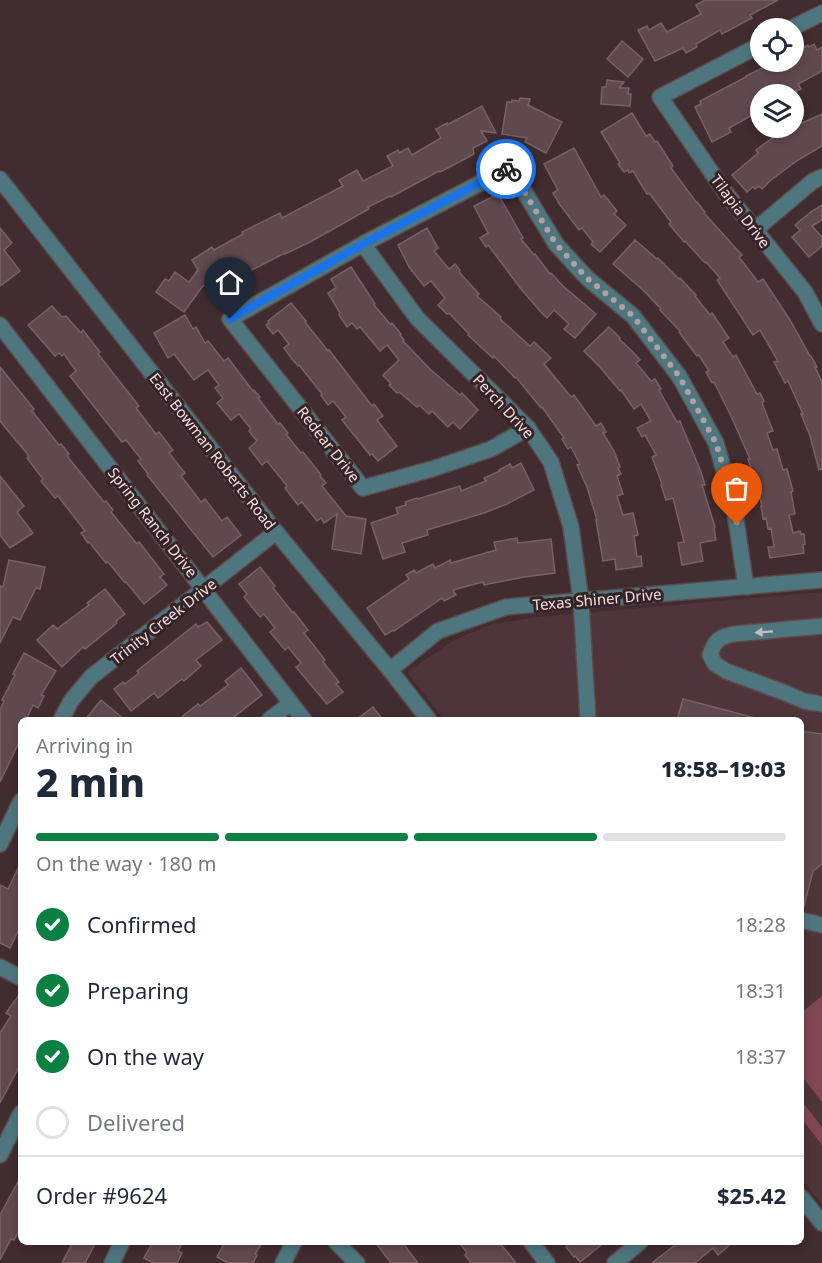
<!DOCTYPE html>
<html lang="en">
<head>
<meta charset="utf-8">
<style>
	body { margin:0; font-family:"Noto Sans",sans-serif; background:#f6f6f7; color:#1f2937; height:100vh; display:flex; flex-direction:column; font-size:22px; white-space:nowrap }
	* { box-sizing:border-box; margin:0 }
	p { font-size:20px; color:#747a83 }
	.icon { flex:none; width:33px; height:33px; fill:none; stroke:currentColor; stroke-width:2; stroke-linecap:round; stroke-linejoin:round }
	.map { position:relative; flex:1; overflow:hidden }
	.sheet { position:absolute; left:18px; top:717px; width:786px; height:528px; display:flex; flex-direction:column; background:#fff; border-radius:9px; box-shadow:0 3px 9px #0003 }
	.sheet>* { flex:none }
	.controls { position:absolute; left:750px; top:18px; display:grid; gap:12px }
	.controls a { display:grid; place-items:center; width:54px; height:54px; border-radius:50%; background:#fff; box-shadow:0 3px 9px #0003; font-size:30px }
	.pin { position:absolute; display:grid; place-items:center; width:51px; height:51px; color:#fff; margin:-62px -26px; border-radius:50% 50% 50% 0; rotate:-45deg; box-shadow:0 0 6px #0007 }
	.pin .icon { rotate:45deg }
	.courier { position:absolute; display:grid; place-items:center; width:60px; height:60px; margin:-30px; border:4px solid #1a73e8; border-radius:50%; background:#fff; color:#222; box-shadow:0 2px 8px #0007 }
	.summary em { font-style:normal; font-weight:800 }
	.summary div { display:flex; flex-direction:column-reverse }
	.summary { display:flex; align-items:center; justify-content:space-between; height:102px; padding:0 18px }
	h1 { font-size:39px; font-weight:800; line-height:45px }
	.bar { display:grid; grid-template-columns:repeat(4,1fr); gap:9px 6px; align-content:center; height:72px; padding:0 18px }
	.bar i { height:8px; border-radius:4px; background:#e0e1e3 }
	.bar .selected { background:#0b8043 }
	.bar p { grid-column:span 4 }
	.line { display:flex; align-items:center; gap:15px; padding:0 18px; border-top:2px solid #e0e1e3 }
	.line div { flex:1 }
	ol { padding:0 18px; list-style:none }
	li { display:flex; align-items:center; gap:18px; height:66px }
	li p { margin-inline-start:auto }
	li .icon { padding:6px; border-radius:50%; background:#0b8043; color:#fff; stroke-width:4 }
	li:last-child { color:#747a83 }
	li i { width:33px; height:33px; border:3px solid #e0e1e3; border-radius:50% }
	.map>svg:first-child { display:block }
	.built { fill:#4f3439 }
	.green { fill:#7f4754 }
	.building { fill:#60494e; stroke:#796166; stroke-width:1.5 }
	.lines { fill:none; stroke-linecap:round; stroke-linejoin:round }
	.minor-casing { stroke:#5d494c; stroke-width:18 }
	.minor { stroke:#4e767f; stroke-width:15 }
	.oneway { fill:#bec0c4 }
	.done { stroke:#b1a1a4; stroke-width:6; stroke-dasharray:0 10.8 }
	.route { stroke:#1a73e8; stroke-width:8 }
	.labels { text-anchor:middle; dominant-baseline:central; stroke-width:6; stroke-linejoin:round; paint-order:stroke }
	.street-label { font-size:15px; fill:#eee0e2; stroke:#372226 }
</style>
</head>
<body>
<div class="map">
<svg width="822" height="1263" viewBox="0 0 822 1263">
	<rect width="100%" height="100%" fill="#412c30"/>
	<polygon class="built" points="822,592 822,1205 801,1178 801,720 444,720 407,672 456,639 492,624 538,617"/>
	<g class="green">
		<polygon points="822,996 822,1102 801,1075 801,1013"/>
		<polygon points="801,1100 822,1127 822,1145 801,1118"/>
	</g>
	<g class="building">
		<polygon points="705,0 778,0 750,15 752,18 722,34 720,30 696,44 697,47 686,53 683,48 655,61 638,30 647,26 649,30 661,23 667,32 701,14 696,5"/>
		<polygon points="622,41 643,59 628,77 607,59"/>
		<polygon points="814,44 817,50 822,47 822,71 798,84 801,89 790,94 787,94 783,86 767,94 760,94 760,98 751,103 756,113 729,128 731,132 712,142 695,107 701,104 700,101 746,77 746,76 775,62 794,62 794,53 808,45 809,47"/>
		<polygon points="607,80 624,82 619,88 629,88 628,94 631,94 630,106 601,104 602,87 606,87"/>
		<polygon points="520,98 530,99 528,105 562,122 546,153 525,142 527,138 502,134 507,102 512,102 512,100 519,101"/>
		<polygon points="482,106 496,133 481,131 487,141 473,148 474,154 440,172 439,171 391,197 390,196 368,207 369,209 310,242 285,254 285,253 236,278 231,268 202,287 184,312 156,292 165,279 169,281 175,272 189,282 198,270 192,260 212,247 214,250 243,234 242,232 280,213 282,218 343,186 339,180 357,170 363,181 393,166 387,156 398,150 399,153 408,148 412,155 441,138 436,129 447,123 447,125"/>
		<polygon points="632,113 646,136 650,134 655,142 657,141 673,166 671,168 696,202 697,202 705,212 704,213 742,255 739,257 758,282 763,279 790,320 810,356 811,356 817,367 815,367 822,382 822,469 819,470 810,436 801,414 803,414 788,381 785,383 774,362 778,361 760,330 753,335 717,280 720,278 706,262 705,263 685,241 684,242 669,224 671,222 649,193 647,194 633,171 629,173 628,170 624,172 618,164 620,163 601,132"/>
		<polygon points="822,114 822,146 798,160 771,180 762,189 759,186 755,189 753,187 747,192 732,175 758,153 756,150 775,136 789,128 794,128 794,125 800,120 802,123"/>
		<polygon points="574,148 601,197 604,195 617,211 614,214 626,225 600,252 591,244 593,242 582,228 579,230 560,205 553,193 558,190 544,164"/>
		<polygon points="498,194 523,238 521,239 534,255 535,254 550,274 551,273 563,286 596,314 575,338 564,329 569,324 554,310 547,318 540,311 521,289 488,245 486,247 480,238 488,233 474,206"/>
		<polygon points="822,205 822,220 812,226 822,237 822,246 809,257 792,237 800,230 795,225 812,211"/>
		<polygon points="0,228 12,243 4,250 20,271 0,286"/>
		<polygon points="427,228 438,248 434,251 449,269 455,264 460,270 459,272 479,294 477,296 501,317 500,319 530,346 534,342 551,358 544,364 571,397 574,395 596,426 601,423 606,432 603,433 614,451 620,467 618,468 621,474 617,476 623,494 617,496 623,515 633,513 638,535 634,536 637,557 641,556 642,566 616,570 615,559 603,561 596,520 597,520 587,487 577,465 580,464 571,447 568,449 562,439 564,438 542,407 541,408 516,377 515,378 494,356 493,358 484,350 468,335 469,334 449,313 447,314 438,305 445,298 431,281 424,286 409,267 398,245"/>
		<polygon points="635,240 657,259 658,258 679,279 680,278 696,295 695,296 710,315 712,313 729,338 723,342 733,357 736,355 757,394 760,393 764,401 762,403 773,431 767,433 773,450 777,449 783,470 787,469 793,491 791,492 795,514 789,515 793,533 800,531 801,534 804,534 805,544 803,545 804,553 770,558 768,547 774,547 771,528 768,529 766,518 763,519 761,506 762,506 753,471 752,472 748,459 750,459 731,416 714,382 712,383 706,372 709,371 699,355 697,356 679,332 680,331 660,310 661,309 643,290 613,264"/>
		<polygon points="351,267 375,304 374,305 391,325 392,323 401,334 400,335 404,340 403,341 431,370 460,395 462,393 478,410 460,429 453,422 448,427 432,411 429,414 419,405 417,407 399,392 397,393 389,385 391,384 383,375 399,360 387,345 380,351 360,327 357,329 352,323 347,327 339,315 340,313 328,293 336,288 331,279"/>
		<polygon points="291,303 306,321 305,322 328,351 329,350 372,406 374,404 383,416 377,420 397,446 378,461 372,454 370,455 342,420 346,417 333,401 328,405 321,395 322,394 299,365 298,366 292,359 284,348 289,344 278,330 273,334 266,325 269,323 268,321"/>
		<polygon points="52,306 62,317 66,316 81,333 83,330 100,352 98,354 139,406 136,408 156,434 159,432 173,450 169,453 185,473 181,476 201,502 205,499 222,521 227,517 241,535 213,557 147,475 148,474 138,461 141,459 126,440 122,442 70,376 76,371 64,354 62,356 59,353 55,356 28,325"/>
		<polygon points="185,315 193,329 196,327 205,343 208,341 224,361 228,358 253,391 254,390 260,397 258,398 278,424 280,423 288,433 286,434 301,453 303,452 321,475 320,476 326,483 322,486 346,516 366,519 361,554 332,549 337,514 324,523 321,518 317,521 302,502 298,505 285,488 287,486 267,461 262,465 249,448 257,441 249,431 251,429 239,414 231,420 217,403 223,398 215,388 219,385 208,370 194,380 174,354 168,358 154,333"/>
		<polygon points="609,327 620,338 619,339 632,351 640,360 636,363 651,381 655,379 661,389 659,390 677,422 680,421 682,426 701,472 705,485 702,485 715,527 714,528 716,540 700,543 703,561 682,565 678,543 684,542 673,498 666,500 661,485 662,484 652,457 656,455 645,435 642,437 637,428 651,421 641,404 634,409 621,390 620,391 599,366 584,351"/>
		<polygon points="0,367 34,409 32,411 59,445 61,444 69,454 67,456 104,502 106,501 113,510 111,512 137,544 139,542 164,574 160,577 167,585 144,604 126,582 125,583 108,562 106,563 89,542 88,543 81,533 85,531 58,496 55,498 41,481 43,479 27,458 29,456 0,421"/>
		<polygon points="521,463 534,490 507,504 484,513 427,530 428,535 402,543 405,552 383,559 371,523 398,514 396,508 406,505 405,502 417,498 418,499 460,486 461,491 486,481 484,478 500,471 499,470 510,464 512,468"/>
		<polygon points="0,476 24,506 17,512 33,533 10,548 0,535"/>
		<polygon points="517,538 518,543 551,539 555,573 524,577 484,585 483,582 453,590 456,595 444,601 442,598 394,631 393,630 385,635 367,608 409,579 406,575 414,570 416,573 433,564 435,568 450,560 451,563 496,550 494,542"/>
		<polygon points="9,560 45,567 40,589 36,588 20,620 13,617 0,643 0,586 3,587"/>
		<polygon points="260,567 275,586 273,588 293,613 294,612 308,630 304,633 325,660 323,662 339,682 336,684 343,692 327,704 296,667 301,663 288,647 285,650 270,632 275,628 264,614 260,617 244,597 247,594 239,584"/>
		<polygon points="105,589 125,614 116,621 117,623 85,649 83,647 62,667 37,640 53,625 57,629 89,605 87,603"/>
		<polygon points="207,622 222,640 196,660 201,666 184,681 182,679 158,698 154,693 131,711 114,689 123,682 125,684 139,673 137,671 196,624 198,627"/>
		<polygon points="24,653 56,671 41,695 44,696 38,708 33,705 26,720 21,720 21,738 0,782 0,710 4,701 2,700 15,675 13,674"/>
		<polygon points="241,668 262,695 230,720 178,720 198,704 200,706 228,685 225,681"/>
		<polygon points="683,699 752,717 751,720 677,720"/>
		<polygon points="101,700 125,720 85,720"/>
		<polygon points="373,707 383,720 356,720"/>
		<polygon points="801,731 822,734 822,864 813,871 804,906 801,906"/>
		<polygon points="21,862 21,925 10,948 0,943 0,885 8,889"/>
		<polygon points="21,992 21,1063 0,1103 0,1033 11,1016 6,1013"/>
		<polygon points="21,1176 21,1227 14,1240 11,1239 0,1260 0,1215"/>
		<polygon points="73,1242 96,1242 85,1263 62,1263"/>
		<polygon points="153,1242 183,1242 178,1251 182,1253 177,1263 153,1263 144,1258"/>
		<polygon points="225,1242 263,1242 255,1254 257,1255 253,1263 228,1263 217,1257"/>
		<polygon points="375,1242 402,1242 418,1263 391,1263"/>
		<polygon points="459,1242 499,1242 516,1263 471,1263 465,1255 467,1253"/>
		<polygon points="572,1242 605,1242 580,1262 575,1256 574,1257 566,1247"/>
		<polygon points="679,1242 733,1242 718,1255 713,1248 695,1263 652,1263"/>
	</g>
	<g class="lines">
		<g class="minor-casing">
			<g id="minor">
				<polyline points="792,28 822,13"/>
				<polyline points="760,45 660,97 725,192 805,292 822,324"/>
				<polyline points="0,179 276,532 390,670 429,720"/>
				<polyline points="755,230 813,181 822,177"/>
				<polyline points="363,244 417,318 528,428 551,462 571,527 581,601 588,720"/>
				<polyline points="0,325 304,720"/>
				<polyline points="528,428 491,449 432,469 363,488 230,319 363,244 509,168 522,188 556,244 587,278 633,316 679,376 716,443 734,506 746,587"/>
				<path d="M822 626 734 634C719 637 715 640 710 655L715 664 726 671 788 694 804 701 822 704"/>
				<polyline points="390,670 438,631 506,607 822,580"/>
				<polyline points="61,720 71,701 91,677 276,532"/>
				<polyline points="269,720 291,703"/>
				<polyline points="0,844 21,801"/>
				<polyline points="801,920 822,925"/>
				<polyline points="0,967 21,978"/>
				<polyline points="0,1155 21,1113"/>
				<polyline points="801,1197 822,1223"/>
				<polyline points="336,1242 357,1263"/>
				<polyline points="531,1242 547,1263"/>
				<polyline points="112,1263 122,1242"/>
				<polyline points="283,1263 294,1242"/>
				<polyline points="615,1263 640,1242"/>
			</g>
		</g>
		<use href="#minor" class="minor"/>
	</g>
	<defs><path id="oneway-solid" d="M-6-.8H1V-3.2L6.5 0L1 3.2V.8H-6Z" transform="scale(1.5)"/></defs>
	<use class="oneway" href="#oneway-solid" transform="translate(764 632) rotate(176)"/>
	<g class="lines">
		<polyline class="done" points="506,169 508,168 522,188 556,244 587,278 633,316 679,376 716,443 735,506 737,525"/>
		<polyline class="route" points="230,319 363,244 506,169"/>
	</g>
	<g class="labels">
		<g class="street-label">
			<text transform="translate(741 211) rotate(53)">Tilapia Drive</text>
			<text transform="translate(504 406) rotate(47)">Perch Drive</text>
			<text transform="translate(329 444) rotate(52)">Redear Drive</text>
			<text transform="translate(213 451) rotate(52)">East Bowman Roberts Road</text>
			<text transform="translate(153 522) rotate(52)">Spring Ranch Drive</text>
			<text transform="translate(597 599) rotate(-5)">Texas Shiner Drive</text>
			<text transform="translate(163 621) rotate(-38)">Trinity Creek Drive</text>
		</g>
	</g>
</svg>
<div class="controls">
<a><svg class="icon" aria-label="locate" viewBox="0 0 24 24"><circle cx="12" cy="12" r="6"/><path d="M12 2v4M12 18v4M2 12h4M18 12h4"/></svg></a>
<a><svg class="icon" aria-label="layers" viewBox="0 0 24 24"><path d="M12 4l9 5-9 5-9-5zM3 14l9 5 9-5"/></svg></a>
</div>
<div class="pin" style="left:737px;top:525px;background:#ea580c"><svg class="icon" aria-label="bag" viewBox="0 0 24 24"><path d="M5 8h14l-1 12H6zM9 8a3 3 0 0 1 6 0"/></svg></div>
<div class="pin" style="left:230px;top:319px;background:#1f2937"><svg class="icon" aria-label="home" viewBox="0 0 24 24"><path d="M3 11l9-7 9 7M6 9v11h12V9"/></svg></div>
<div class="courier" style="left:506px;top:169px"><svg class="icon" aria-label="bike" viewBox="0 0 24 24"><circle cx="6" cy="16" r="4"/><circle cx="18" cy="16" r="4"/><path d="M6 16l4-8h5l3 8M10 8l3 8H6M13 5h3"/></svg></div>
<section class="sheet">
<div class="summary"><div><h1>2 min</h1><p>Arriving in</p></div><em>18:58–19:03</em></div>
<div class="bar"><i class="selected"></i><i class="selected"></i><i class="selected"></i><i></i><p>On the way · 180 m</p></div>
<ol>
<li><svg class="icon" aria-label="check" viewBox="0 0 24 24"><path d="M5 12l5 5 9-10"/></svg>Confirmed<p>18:28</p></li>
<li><svg class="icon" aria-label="check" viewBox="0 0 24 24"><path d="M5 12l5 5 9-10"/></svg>Preparing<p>18:31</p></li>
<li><svg class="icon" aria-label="check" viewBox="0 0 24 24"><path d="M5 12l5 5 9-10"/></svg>On the way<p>18:37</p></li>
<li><i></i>Delivered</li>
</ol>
<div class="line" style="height:78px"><div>Order #9624</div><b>$25.42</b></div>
</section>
</div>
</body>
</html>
